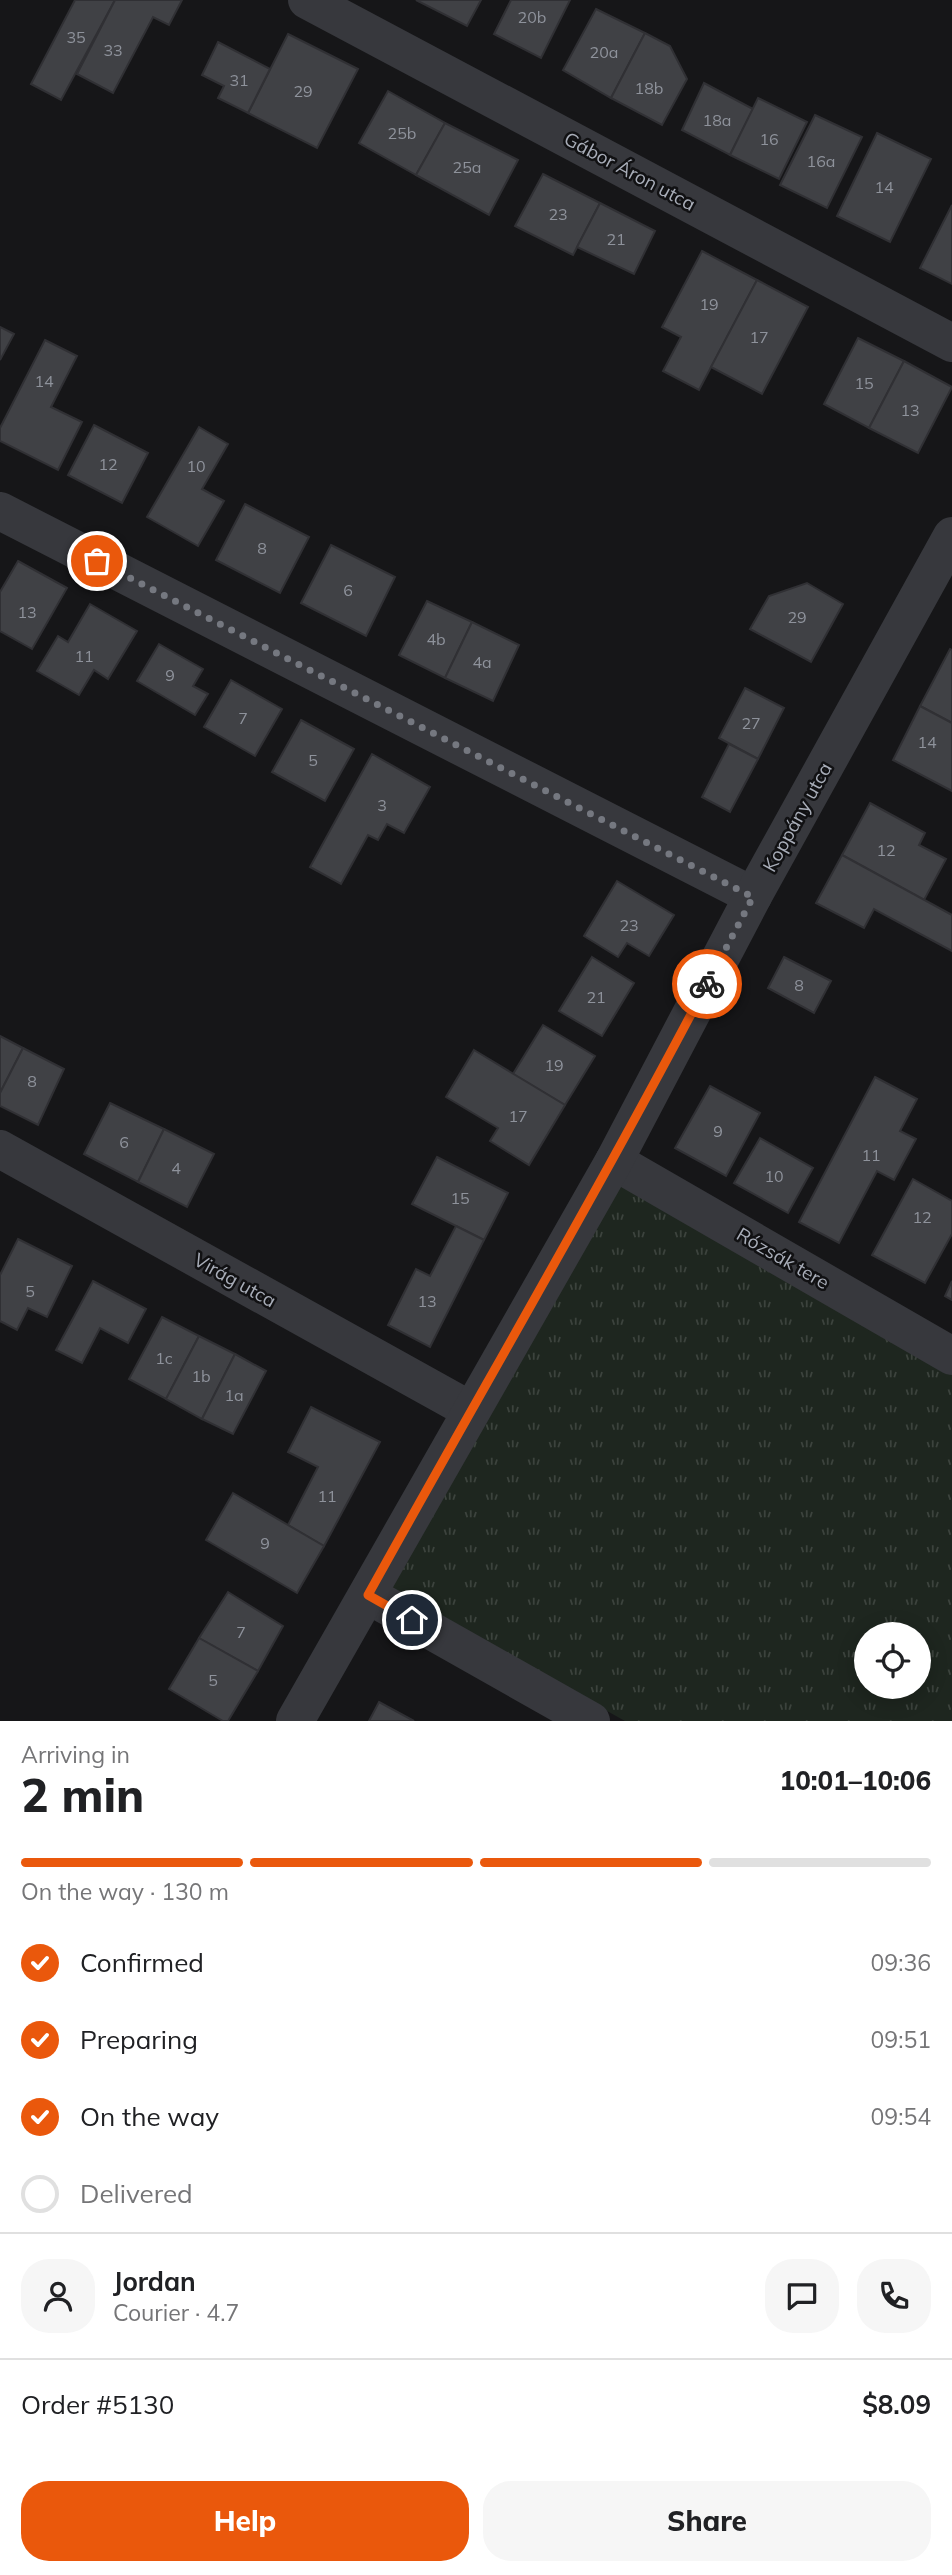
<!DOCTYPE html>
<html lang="en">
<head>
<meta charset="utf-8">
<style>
	body { margin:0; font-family:Mulish,sans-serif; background:#f6f6f6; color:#202124; height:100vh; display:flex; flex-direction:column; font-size:26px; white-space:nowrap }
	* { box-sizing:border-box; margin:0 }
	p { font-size:23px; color:#757577 }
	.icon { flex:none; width:38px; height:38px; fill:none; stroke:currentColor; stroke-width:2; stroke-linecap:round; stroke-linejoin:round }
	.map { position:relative; height:1721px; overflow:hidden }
	.drawer { display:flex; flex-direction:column; background:#fff; flex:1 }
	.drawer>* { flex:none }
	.fabs { position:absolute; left:854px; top:1622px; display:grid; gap:14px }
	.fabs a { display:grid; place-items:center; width:77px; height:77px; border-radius:50%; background:#fff; box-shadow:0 4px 18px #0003; font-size:35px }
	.pin { position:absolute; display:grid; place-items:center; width:60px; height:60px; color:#fff; margin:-30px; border:4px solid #fff; border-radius:50%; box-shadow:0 2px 7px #0007 }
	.courier { position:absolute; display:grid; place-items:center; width:70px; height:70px; margin:-35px; border:5px solid #ea580c; border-radius:50%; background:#fff; color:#222; box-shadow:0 2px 9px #0007 }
	.headline em { font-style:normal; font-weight:800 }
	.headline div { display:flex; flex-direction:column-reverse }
	.headline { display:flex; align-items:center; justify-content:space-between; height:119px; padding:0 21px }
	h1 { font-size:46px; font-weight:800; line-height:52px }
	.bar { display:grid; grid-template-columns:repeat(4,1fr); gap:10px 7px; align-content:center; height:84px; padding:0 21px }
	.bar i { height:9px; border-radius:5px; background:#e0e0e0 }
	.bar .current { background:#ea580c }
	.bar p { grid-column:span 4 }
	.line { display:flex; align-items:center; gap:18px; padding:0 21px; border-top:2px solid #e0e0e0 }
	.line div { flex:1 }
	.round { display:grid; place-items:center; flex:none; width:74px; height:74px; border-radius:28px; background:#f6f6f6 }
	ol { padding:0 21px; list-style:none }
	li { display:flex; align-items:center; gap:21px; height:77px }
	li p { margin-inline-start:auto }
	li .icon { padding:7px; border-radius:50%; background:#ea580c; color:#fff; stroke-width:4 }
	li:last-child { color:#757577 }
	li i { width:38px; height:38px; border:4px solid #e0e0e0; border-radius:50% }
	.cta { display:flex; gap:14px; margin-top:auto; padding:14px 21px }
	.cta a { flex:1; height:80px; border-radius:28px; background:#ea580c; color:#fff; font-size:28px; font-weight:800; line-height:80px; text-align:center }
	.cta a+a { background:#f6f6f6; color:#202124 }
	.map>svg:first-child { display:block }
	.park { fill:url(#park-tufts); fill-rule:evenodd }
	.building { fill:#404145; stroke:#303034; stroke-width:2 }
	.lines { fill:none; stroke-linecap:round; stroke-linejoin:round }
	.minor { stroke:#37383d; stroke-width:38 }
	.done { stroke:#757880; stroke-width:7; stroke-dasharray:0 12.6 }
	.route { stroke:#ea580c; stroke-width:9 }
	.labels { text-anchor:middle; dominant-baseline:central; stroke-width:5; stroke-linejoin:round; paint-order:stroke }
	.number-label { font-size:16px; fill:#8e929b }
	.street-label { font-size:19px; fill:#a8adb8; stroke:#111113 }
</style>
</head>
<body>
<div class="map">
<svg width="952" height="1721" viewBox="0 0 952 1721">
	<defs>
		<pattern id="park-tufts" width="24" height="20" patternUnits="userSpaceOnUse" patternTransform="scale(1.75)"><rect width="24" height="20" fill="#1e261f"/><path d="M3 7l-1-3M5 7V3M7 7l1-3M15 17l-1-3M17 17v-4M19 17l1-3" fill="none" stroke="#3c433d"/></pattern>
	</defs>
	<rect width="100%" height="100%" fill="#161618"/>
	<path class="park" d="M621 1181 952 1374V1721H625L390 1589ZM866 1634H919V1687H866Z"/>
	<g class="building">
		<polygon points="75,0 115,0 61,100 31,84"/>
		<polygon points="115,0 182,0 169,25 153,17 113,93 77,74"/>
		<polygon points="416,0 481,0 467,26"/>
		<polygon points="511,0 570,0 541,58 494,34"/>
		<polygon points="596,9 645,33 611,98 563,70"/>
		<polygon points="645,33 670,46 687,79 662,125 611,98"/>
		<polygon points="288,34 358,69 317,148 248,113"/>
		<polygon points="218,42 270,69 248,113 218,98 224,86 202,75"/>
		<polygon points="704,83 753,109 730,155 682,130"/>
		<polygon points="388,91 445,123 416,175 359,143"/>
		<polygon points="758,98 807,122 779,179 730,155"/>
		<polygon points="815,115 862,137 827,208 780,185"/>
		<polygon points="445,123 518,160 489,215 416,175"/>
		<polygon points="877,133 931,159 890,242 837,216"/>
		<polygon points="543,174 600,203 573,255 515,226"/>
		<polygon points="600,203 655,231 634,274 577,247"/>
		<polygon points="952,205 952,284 920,268"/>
		<polygon points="702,251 757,280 699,390 663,371 681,337 662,327"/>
		<polygon points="757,280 808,307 762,394 711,367"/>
		<polygon points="0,327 14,334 0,360"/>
		<polygon points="858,338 904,361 869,428 824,404"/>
		<polygon points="45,340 77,356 51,407 82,422 58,470 0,441 0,428"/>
		<polygon points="904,361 952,387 918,453 869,428"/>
		<polygon points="94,425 148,453 122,503 68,475"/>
		<polygon points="199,427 228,444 202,489 224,501 198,546 147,517"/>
		<polygon points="245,504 309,537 280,593 216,560"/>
		<polygon points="331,545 395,577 366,636 301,603"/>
		<polygon points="18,561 67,588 32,649 0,631 0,592"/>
		<polygon points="807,583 843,604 811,662 750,629 769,596"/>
		<polygon points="427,601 472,622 445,678 399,655"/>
		<polygon points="90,604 137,631 108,679 94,670 79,695 37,671 58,636 68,642"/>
		<polygon points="472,622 519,645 493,701 445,678"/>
		<polygon points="159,644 203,669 193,686 208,694 195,715 137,681"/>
		<polygon points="950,649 952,650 952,723 920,706"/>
		<polygon points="231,680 282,709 255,756 204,727"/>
		<polygon points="745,688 784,708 758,759 719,738"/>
		<polygon points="920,706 952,723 952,791 893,760"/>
		<polygon points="301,720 354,749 325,801 272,772"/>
		<polygon points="729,744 758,759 730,812 702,797"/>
		<polygon points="372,754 430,787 404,833 387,824 378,840 368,835 341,884 310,867"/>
		<polygon points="870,803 925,833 919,845 946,859 924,900 842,855"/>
		<polygon points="842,855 952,915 952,951 874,909 864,928 816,903"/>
		<polygon points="617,881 674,915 649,956 627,943 618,957 584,936"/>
		<polygon points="592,957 634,983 602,1036 559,1011"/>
		<polygon points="784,957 831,981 814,1013 768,988"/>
		<polygon points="543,1025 595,1056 565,1105 513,1074"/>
		<polygon points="0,1036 23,1048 0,1093"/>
		<polygon points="23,1048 64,1069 38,1125 0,1106 0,1093"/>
		<polygon points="474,1050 565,1105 529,1165 490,1141 498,1128 446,1097"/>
		<polygon points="875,1077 917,1099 900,1131 916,1139 894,1180 877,1171 839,1243 799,1222"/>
		<polygon points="710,1086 760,1113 726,1176 675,1148"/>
		<polygon points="110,1103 164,1129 138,1182 84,1154"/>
		<polygon points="164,1129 214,1154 187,1207 138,1182"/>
		<polygon points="760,1138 813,1168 788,1213 734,1183"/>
		<polygon points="437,1157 508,1193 484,1240 412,1204"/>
		<polygon points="913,1179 952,1201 952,1234 925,1283 872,1255"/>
		<polygon points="456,1226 484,1240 430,1347 388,1325 416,1269 430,1276"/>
		<polygon points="18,1239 72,1266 47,1317 28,1308 17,1330 0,1321 0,1275"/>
		<polygon points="93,1281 146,1309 128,1343 100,1328 82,1363 56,1350"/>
		<polygon points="952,1281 952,1300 945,1296"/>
		<polygon points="162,1317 199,1336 166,1399 129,1379"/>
		<polygon points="199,1336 235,1354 202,1419 166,1399"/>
		<polygon points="235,1354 266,1371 233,1434 202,1419"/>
		<polygon points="311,1407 380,1442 324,1546 288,1525 318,1467 288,1452"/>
		<polygon points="233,1493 324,1546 297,1593 206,1540"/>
		<polygon points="228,1592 283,1626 258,1671 199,1638"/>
		<polygon points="199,1638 258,1671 228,1721 223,1721 169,1689"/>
		<polygon points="379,1702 414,1721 369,1721"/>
	</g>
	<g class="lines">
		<g class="minor">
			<polyline points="307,0 952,343"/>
			<polyline points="0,511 753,896"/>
			<polyline points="0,1149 470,1410"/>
			<polyline points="614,1161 952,1356"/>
			<polyline points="368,1595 591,1721"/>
			<polyline points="295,1721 614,1161 753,896 952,536"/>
		</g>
	</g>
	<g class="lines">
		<polyline class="done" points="97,561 753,897 707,984"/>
		<path class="route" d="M412 1620 368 1595C481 1391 599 1190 707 984"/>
	</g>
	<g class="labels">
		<g class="number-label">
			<text x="532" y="17">20b</text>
			<text x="76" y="37">35</text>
			<text x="113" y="50">33</text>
			<text x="604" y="52">20a</text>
			<text x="239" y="80">31</text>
			<text x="649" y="88">18b</text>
			<text x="303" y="91">29</text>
			<text x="717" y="120">18a</text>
			<text x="402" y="133">25b</text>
			<text x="769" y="139">16</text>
			<text x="821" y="161">16a</text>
			<text x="467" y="167">25a</text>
			<text x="884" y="187">14</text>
			<text x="558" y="214">23</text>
			<text x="616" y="239">21</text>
			<text x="709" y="304">19</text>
			<text x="759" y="337">17</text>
			<text x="44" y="381">14</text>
			<text x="864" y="383">15</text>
			<text x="910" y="410">13</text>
			<text x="108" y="464">12</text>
			<text x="196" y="466">10</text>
			<text x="262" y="548">8</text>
			<text x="348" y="590">6</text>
			<text x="27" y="612">13</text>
			<text x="797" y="617">29</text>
			<text x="436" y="639">4b</text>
			<text x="84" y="656">11</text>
			<text x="482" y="662">4a</text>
			<text x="170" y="675">9</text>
			<text x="243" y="718">7</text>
			<text x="751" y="723">27</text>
			<text x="927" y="742">14</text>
			<text x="313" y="760">5</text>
			<text x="382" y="805">3</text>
			<text x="886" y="850">12</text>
			<text x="629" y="925">23</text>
			<text x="799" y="985">8</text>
			<text x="596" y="997">21</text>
			<text x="554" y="1065">19</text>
			<text x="32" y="1081">8</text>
			<text x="518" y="1116">17</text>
			<text x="718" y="1131">9</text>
			<text x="124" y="1142">6</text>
			<text x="871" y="1155">11</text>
			<text x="176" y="1168">4</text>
			<text x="774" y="1176">10</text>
			<text x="460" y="1198">15</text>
			<text x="922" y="1217">12</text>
			<text x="30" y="1291">5</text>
			<text x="427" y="1301">13</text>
			<text x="164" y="1358">1c</text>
			<text x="201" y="1376">1b</text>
			<text x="234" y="1395">1a</text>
			<text x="327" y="1496">11</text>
			<text x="265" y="1543">9</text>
			<text x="241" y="1632">7</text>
			<text x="213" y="1680">5</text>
		</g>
		<g class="street-label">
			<text transform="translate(630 171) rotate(28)">Gábor Áron utca</text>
			<text transform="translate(797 817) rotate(-61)">Koppány utca</text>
			<text transform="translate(783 1258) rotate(30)">Rózsák tere</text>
			<text transform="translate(235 1280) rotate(29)">Virág utca</text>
		</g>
	</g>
</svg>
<div class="fabs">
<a><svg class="icon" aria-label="locate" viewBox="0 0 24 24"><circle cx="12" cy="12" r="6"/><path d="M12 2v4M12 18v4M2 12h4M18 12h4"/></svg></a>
</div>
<div class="pin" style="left:97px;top:561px;background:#ea580c"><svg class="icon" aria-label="bag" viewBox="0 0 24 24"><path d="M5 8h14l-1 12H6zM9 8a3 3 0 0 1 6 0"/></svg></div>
<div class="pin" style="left:412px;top:1620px;background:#1f2937"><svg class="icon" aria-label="home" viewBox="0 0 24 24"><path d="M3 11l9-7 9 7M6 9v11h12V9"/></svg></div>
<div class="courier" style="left:707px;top:984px"><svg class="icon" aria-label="bike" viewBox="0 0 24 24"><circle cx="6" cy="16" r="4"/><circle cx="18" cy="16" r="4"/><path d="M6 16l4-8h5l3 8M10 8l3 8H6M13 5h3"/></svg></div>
</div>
<section class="drawer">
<div class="headline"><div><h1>2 min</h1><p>Arriving in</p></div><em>10:01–10:06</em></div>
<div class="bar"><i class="current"></i><i class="current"></i><i class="current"></i><i></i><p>On the way · 130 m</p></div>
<ol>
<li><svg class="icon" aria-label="check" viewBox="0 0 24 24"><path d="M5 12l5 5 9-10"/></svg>Confirmed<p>09:36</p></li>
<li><svg class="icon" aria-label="check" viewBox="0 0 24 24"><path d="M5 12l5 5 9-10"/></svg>Preparing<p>09:51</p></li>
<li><svg class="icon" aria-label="check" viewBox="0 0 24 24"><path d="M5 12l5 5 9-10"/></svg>On the way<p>09:54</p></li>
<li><i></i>Delivered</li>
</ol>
<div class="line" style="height:126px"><a class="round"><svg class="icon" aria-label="person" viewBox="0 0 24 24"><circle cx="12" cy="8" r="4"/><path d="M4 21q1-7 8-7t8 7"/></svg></a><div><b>Jordan</b><p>Courier · 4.7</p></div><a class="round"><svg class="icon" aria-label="chat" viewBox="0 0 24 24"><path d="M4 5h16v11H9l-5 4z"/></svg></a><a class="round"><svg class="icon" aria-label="phone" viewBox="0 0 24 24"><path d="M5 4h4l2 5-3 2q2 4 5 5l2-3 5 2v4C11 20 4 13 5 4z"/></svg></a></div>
<div class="line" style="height:91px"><div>Order #5130</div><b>$8.09</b></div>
<div class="cta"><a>Help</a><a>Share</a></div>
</section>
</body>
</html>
